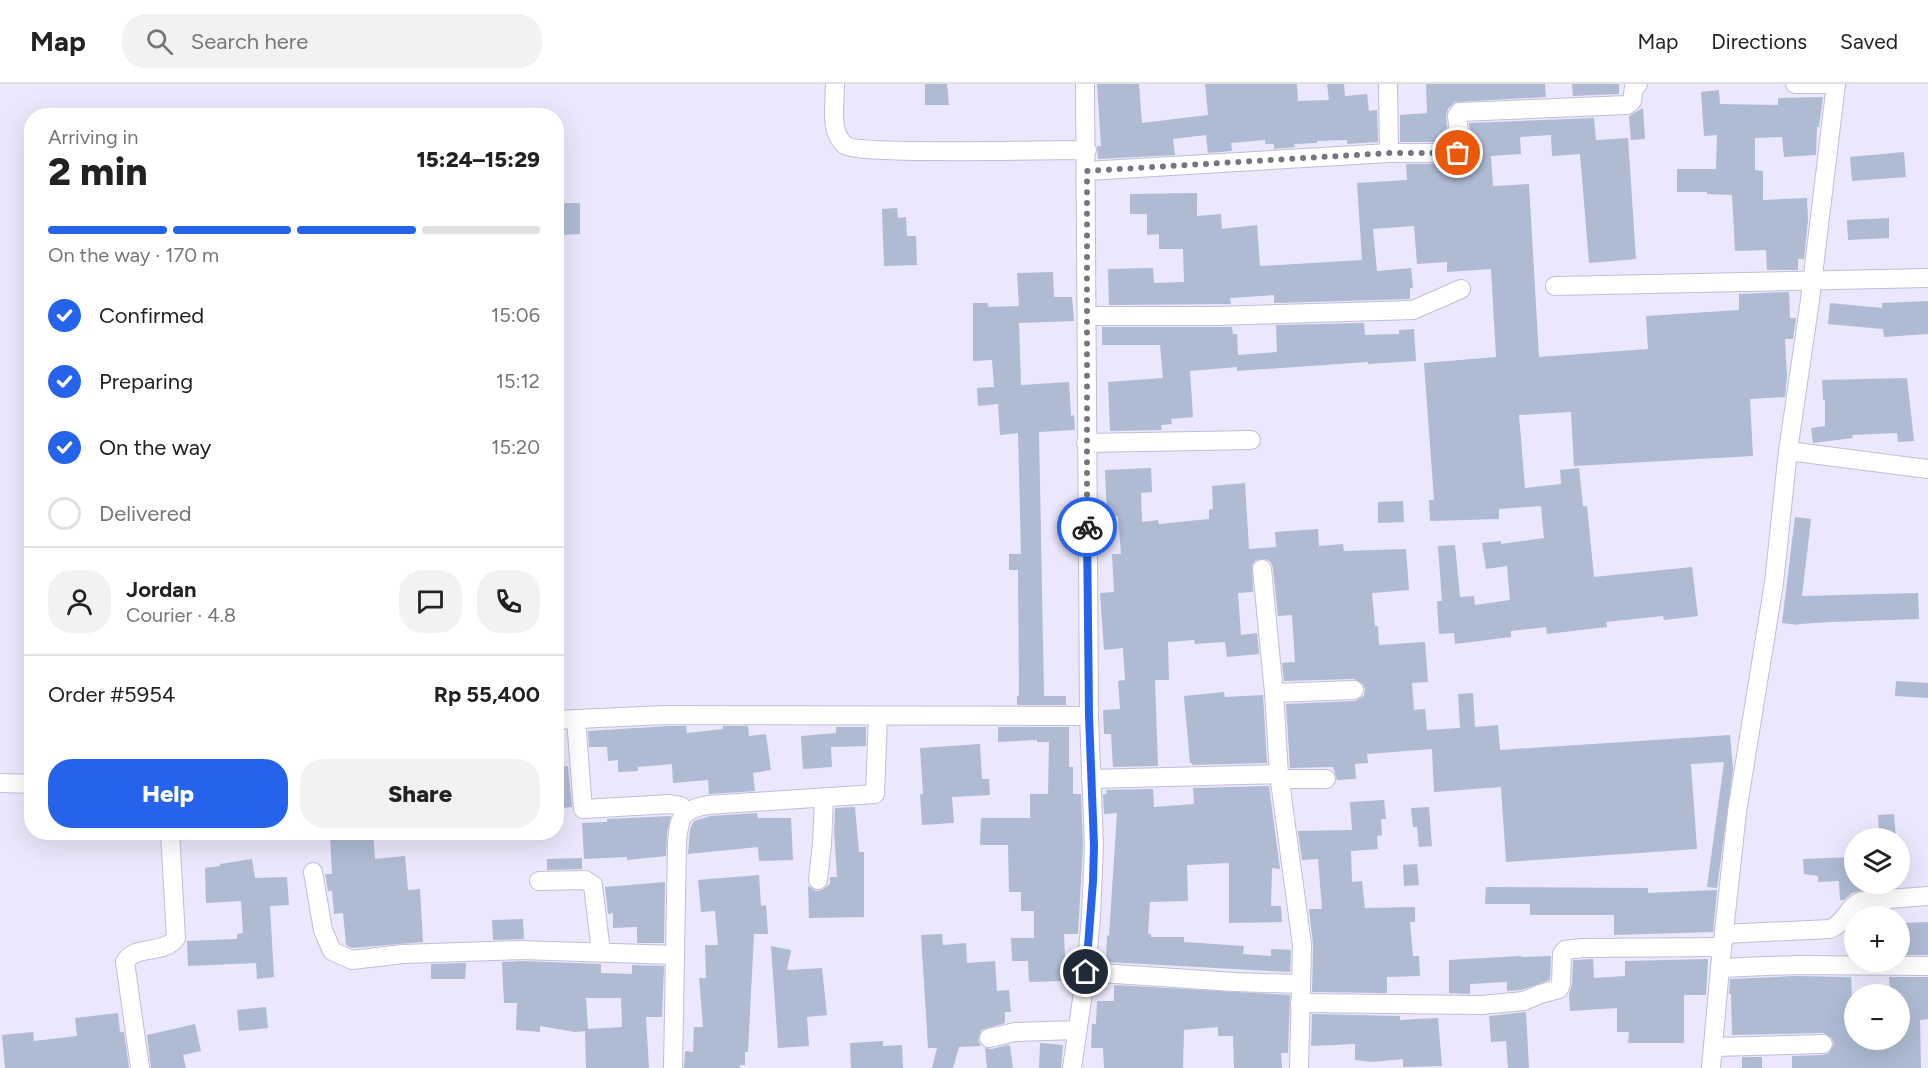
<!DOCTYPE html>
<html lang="en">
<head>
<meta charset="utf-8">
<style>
	body { margin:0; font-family:Figtree,sans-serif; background:#f2f2f2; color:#222; height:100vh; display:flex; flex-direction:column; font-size:22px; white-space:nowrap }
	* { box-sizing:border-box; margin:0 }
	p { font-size:20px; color:#767676 }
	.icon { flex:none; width:33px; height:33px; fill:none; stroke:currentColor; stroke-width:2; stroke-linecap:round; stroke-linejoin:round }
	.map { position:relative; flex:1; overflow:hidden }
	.sheet { position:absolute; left:24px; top:24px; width:540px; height:732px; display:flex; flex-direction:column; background:#fff; border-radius:24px; box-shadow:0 6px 24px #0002 }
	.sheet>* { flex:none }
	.tools { position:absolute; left:1844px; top:744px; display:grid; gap:12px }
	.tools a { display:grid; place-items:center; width:66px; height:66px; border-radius:50%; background:#fff; box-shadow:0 6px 24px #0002; font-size:30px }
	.pin { position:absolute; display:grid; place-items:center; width:51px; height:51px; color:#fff; margin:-26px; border:3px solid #fff; border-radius:50%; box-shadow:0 2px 6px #0007 }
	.courier { position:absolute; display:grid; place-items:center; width:60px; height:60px; margin:-30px; border:4px solid #2563eb; border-radius:50%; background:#fff; color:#222; box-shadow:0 2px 8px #0007 }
	.head em { font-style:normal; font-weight:800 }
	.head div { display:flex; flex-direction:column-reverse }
	.head { display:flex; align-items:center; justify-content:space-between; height:102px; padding:0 24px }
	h1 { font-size:39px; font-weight:800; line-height:45px }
	.bar { display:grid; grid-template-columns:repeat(4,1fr); gap:9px 6px; align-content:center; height:72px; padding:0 24px }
	.bar i { height:8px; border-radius:4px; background:#e0e0e0 }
	.bar .current { background:#2563eb }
	.bar p { grid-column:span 4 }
	.line { display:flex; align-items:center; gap:15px; padding:0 24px; border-top:2px solid #e0e0e0 }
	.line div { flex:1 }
	.round { display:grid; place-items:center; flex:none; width:63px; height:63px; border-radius:24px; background:#f2f2f2 }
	ol { padding:0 24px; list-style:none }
	li { display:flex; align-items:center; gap:18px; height:66px }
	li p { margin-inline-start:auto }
	li .icon { padding:6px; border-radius:50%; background:#2563eb; color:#fff; stroke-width:4 }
	li:last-child { color:#767676 }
	li i { width:33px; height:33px; border:3px solid #e0e0e0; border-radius:50% }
	.primary-button { display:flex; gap:12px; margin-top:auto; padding:12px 24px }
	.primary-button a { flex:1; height:69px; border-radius:24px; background:#2563eb; color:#fff; font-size:24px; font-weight:800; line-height:69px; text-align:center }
	.primary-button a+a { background:#f2f2f2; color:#222 }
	header { display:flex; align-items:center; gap:36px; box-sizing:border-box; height:84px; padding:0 30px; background:#fff; border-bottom:2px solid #e0e0e0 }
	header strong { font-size:28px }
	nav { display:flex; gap:33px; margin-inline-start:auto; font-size:21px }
	.search { width:420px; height:54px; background:#f2f2f2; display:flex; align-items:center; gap:15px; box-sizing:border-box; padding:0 21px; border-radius:24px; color:#767676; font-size:22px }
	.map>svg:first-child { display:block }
	.building { fill:#aebbd3; fill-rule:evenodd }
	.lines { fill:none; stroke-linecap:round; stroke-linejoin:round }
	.minor-casing { stroke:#c2bdd6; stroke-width:20 }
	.minor { stroke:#fff; stroke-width:18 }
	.done { stroke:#787583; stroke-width:6; stroke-dasharray:0 10.8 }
	.route { stroke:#2563eb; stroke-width:8 }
</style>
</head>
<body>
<header>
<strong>Map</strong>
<div class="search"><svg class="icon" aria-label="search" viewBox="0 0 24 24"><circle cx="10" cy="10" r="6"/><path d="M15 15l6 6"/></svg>Search here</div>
<nav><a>Map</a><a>Directions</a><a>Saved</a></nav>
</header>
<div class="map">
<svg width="1928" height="984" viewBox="0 0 1928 984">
	<rect width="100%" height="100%" fill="#ebe7fc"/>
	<g class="building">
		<polygon points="925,0 947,0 949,21 925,21"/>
		<polygon points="1097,0 1139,0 1142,39 1208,31 1205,0 1297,0 1298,17 1329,16 1327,0 1344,0 1345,12 1367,10 1369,27 1377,26 1378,58 1347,60 1347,56 1317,57 1317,59 1294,60 1295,63 1274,65 1274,60 1265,60 1265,56 1231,59 1232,67 1208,69 1206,51 1173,55 1175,71 1098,75 1097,62 1101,62"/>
		<polygon points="1426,0 1545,0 1546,13 1455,18 1448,25 1446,32 1449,58 1400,58 1400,31 1427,29"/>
		<polygon points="1572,0 1619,0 1619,10 1573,12"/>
		<polygon points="1719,6 1720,20 1778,21 1778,14 1823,13 1819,43 1817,43 1816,71 1784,73 1782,53 1755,54 1755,86 1763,87 1763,116 1807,114 1808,137 1804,175 1798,175 1798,186 1767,186 1766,166 1735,167 1732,111 1707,110 1707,108 1677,108 1677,85 1716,85 1717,51 1704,52 1701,8"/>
		<polygon points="1643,24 1645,55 1631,56 1629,32"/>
		<polygon points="1594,34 1596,56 1628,54 1636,175 1589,179 1580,70 1552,72 1551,51 1520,53 1521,70 1491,72 1493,102 1529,100 1539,273 1648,265 1646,232 1739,226 1739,210 1789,208 1790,234 1796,234 1793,255 1785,255 1787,293 1785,313 1750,315 1753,372 1574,382 1571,328 1519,331 1525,404 1561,400 1560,386 1579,384 1583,422 1587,422 1594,493 1692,483 1698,532 1664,536 1663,532 1606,538 1607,543 1547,550 1546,543 1511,547 1511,553 1455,560 1454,549 1439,550 1437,517 1442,517 1438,462 1455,461 1460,513 1474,512 1475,521 1510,516 1507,482 1486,485 1482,459 1501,457 1501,460 1544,454 1541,422 1499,425 1499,435 1430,437 1429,416 1434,416 1424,279 1496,273 1491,185 1447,188 1447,178 1417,180 1414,142 1373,145 1377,187 1411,184 1413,204 1410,204 1410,215 1274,219 1274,211 1230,214 1231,220 1109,221 1108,185 1153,184 1154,199 1184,198 1183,165 1159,165 1159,150 1147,151 1147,130 1130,130 1130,110 1197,109 1197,132 1221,130 1222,145 1257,141 1260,182 1362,176 1357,99 1407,96 1406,80 1458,80 1464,78 1471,72 1472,66 1469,39"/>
		<polygon points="1904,68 1906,93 1852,97 1850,73"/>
		<polygon points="556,119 580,119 580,150 556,151"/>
		<polygon points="897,124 898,134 906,133 907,152 916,152 917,181 884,182 882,125"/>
		<polygon points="1889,134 1889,154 1848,156 1847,136"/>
		<polygon points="1053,188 1054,213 1072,213 1074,237 1019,239 1021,301 1069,298 1071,332 1074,331 1075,346 1039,348 1044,612 1066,612 1066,621 1017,621 1017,612 1019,612 1018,486 1009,486 1009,470 1021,470 1018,349 1000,351 998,320 978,322 977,304 994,303 992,276 973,277 973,219 988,219 988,223 1019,222 1017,189"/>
		<polygon points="1928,217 1928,250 1884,253 1883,245 1828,240 1830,219 1882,224 1882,219"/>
		<polygon points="1364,239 1365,251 1399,250 1399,246 1414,245 1416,277 1368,280 1368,278 1237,287 1237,283 1190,287 1193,333 1171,335 1172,340 1161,341 1162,346 1110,347 1108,298 1163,294 1160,261 1102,261 1102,243 1232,243 1233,250 1237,250 1238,271 1277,268 1276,241"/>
		<polygon points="1907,294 1914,357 1898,358 1897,349 1852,351 1853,354 1813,359 1811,344 1825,342 1825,316 1823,316 1822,296"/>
		<polygon points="1151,384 1152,408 1141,409 1142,438 1158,436 1159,440 1209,435 1209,426 1213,425 1212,402 1245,399 1249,465 1276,463 1275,448 1318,445 1319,462 1343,460 1344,467 1406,465 1409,506 1372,509 1375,542 1378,542 1379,561 1425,558 1428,598 1412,599 1414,626 1425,625 1427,646 1460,644 1458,610 1473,609 1475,643 1498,641 1500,666 1730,651 1733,685 1717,804 1707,803 1724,678 1691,680 1697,765 1506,778 1501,703 1434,708 1432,665 1367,670 1368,679 1355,680 1356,695 1337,696 1333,683 1290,684 1286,620 1355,617 1364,612 1365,605 1363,600 1354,595 1284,597 1282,579 1295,578 1292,531 1278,532 1273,484 1271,478 1266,475 1256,476 1252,481 1253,508 1238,509 1241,551 1257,549 1259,570 1227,573 1225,558 1195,560 1194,556 1168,558 1169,596 1155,596 1158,682 1113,683 1111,650 1104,650 1103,626 1120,625 1118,597 1125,596 1123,564 1104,566 1100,509 1114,508 1112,470 1121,470 1118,432 1107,432 1105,386"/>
		<polygon points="1403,417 1404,438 1378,439 1378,418"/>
		<polygon points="1795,433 1811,435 1802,512 1918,509 1919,535 1831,538 1799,540 1799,541 1782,539"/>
		<polygon points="1896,597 1928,599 1928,614 1895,612"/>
		<polygon points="1224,608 1225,613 1263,611 1267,679 1192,681 1192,679 1190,679 1184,612"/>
		<polygon points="669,642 686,642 687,649 723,645 723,642 748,642 749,652 766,650 771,686 753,689 755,707 709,710 708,696 673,699 672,680 638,683 638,687 618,688 618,676 608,677 607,663 589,663 588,647"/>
		<polygon points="836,643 866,643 866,662 831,663 832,683 803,685 801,652 836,649"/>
		<polygon points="998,643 1069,643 1069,683 1073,683 1073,710 1081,710 1083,762 1078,850 1064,850 1066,897 1029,898 1028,877 1012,877 1011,854 1034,854 1034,827 1021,827 1021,808 1009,808 1008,761 980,761 981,734 1030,734 1030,710 1048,710 1049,658 1037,658 1037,656 998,658"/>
		<polygon points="980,660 982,695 989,695 990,711 952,713 954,739 922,741 920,710 923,710 920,664"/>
		<polygon points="568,682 572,723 562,724 559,683"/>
		<polygon points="1269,702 1280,785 1272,784 1271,822 1281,822 1282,838 1229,839 1229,779 1187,781 1188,817 1150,818 1148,850 1151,850 1151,853 1184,853 1184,858 1244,862 1243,870 1271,872 1271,865 1291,866 1290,888 1106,878 1107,851 1109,852 1117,729 1104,730 1103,710 1107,710 1106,706 1153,705 1154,723 1194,720 1193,704"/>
		<polygon points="1384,716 1386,735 1381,735 1382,751 1377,752 1378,765 1351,767 1352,798 1362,797 1365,824 1415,823 1415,838 1410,838 1413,872 1419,872 1420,892 1387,893 1387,909 1312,908 1313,861 1309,825 1322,825 1318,775 1302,776 1298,747 1352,746 1350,718"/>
		<polygon points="855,723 859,768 864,768 864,833 809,834 808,802 816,807 822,806 830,800 830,793 837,793 834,746 835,724"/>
		<polygon points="1429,723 1432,762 1419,763 1417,743 1413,743 1411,724"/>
		<polygon points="757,729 758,734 791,734 793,776 759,777 758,763 688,770 690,745 694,737 710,732"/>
		<polygon points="1894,730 1896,754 1879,754 1878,731"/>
		<polygon points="671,732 667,749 666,772 627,776 627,773 584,775 582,739 607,738 607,735"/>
		<polygon points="373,749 375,775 405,772 408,806 420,805 423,858 352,864 346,861 343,829 334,830 332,807 328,807 325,790 332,790 330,752"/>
		<polygon points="1854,773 1854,800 1863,800 1863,806 1852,809 1844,816 1840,816 1839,797 1818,798 1818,792 1804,790 1803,775"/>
		<polygon points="582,774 582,785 547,786 547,775"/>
		<polygon points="252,775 255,794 287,793 289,821 270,822 274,893 257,895 256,879 188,882 187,857 237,855 237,850 243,849 241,817 206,819 205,784 220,782 220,780"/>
		<polygon points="1417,780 1419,801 1404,802 1403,781"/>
		<polygon points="759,791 761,822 766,821 768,850 754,850 748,968 745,968 745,981 740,981 740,984 684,984 685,967 693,968 694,943 703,943 699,894 706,894 705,861 718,861 715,827 701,828 698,796"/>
		<polygon points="665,798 664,859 637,859 637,843 613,844 613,829 608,830 605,803"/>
		<polygon points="1486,803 1648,804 1648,809 1717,806 1713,848 1614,851 1614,831 1530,831 1530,820 1485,820"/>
		<polygon points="523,835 524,855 493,856 492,836"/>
		<polygon points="1928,838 1928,871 1905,871 1903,839"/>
		<polygon points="942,850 943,861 966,859 967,879 995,877 997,907 1009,906 1011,928 1005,928 1005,939 981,946 978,956 981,962 959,963 953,984 932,984 937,964 928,964 921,851"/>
		<polygon points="771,862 791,866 787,886 822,884 827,931 807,933 809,962 778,964"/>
		<polygon points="1521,872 1521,873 1551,872 1550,896 1521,906 1507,907 1507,898 1470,900 1470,910 1449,909 1449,876"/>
		<polygon points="1593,875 1594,894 1625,892 1625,877 1708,875 1706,911 1684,911 1684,959 1628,959 1629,948 1617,948 1617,924 1570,927 1569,910 1572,901 1573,876"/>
		<path d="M521 877 601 880V889L632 890V881L664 882 662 933H646L649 984H586L585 947 575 948 540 942V948L516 946 517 919H504L502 878ZM586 914H621L622 943 588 945Z"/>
		<polygon points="466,879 465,895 431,895 431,880"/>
		<polygon points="1795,892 1851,893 1854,956 1899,956 1899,910 1895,910 1895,906 1890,907 1889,893 1928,893 1928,935 1920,936 1921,984 1792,984 1792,972 1823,971 1829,969 1834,960 1832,954 1823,949 1732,951 1731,910 1729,910 1730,895"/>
		<polygon points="1114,901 1290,911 1288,969 1281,969 1282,984 1234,984 1233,952 1218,952 1218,943 1184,946 1183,984 1104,984 1103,964 1091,964 1092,940 1096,940 1097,917 1114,917"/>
		<polygon points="266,923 268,944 239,947 237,926"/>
		<polygon points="1526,928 1529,984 1508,984 1506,957 1491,958 1489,932"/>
		<polygon points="118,929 120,948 124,948 129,984 5,984 2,951 33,948 34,957 77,952 75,934"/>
		<polygon points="1312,930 1400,932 1400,936 1438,934 1442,982 1403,983 1403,975 1373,978 1355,976 1355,960 1311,962"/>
		<polygon points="195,940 201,967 183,971 186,984 151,984 147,951"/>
		<polygon points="883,957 883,962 902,961 903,984 851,984 850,959"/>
		<polygon points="1040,959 1063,961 1061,984 1039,984"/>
		<polygon points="1007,961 1010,962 1013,984 987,984 985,964 992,965"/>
		<rect x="1742" y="973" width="20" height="11"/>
	</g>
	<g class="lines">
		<g class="minor-casing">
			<g id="minor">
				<path d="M835 0C835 18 829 49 845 61 857 71 1056 66 1087 66"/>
				<polyline points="1388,0 1389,69"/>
				<polyline points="1795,0 1836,0"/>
				<polyline points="1087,87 1389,69 1458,69 1461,67 1457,32 1460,28 1627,21 1632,17 1634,3 1638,0"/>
				<polyline points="1555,202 1928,194"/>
				<polyline points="1087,232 1216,232 1413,226 1461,205"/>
				<polyline points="1086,359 1251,356"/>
				<polyline points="1788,367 1928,385"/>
				<polyline points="1262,485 1274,609 1279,690"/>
				<polyline points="1274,609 1354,606"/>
				<polyline points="576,635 583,725 670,720 681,722 685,728"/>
				<polyline points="556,636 665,631 1089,632"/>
				<polyline points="1091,695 1279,690 1302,861 1299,984"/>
				<polyline points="1280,695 1326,695"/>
				<polyline points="0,699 32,700"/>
				<polyline points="313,788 323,846 332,867 352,876 403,870 521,866 675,871"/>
				<polyline points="818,796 822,760 824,714"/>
				<polyline points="539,797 585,796 593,801 601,868"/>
				<path d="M1724 850 1830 845C1846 839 1847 822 1862 817L1928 812"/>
				<polyline points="1720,884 1795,881 1928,882"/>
				<polyline points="1086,888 1234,898 1301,900"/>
				<polyline points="1300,919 1482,921 1524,917 1540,910 1559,905 1561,900 1562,870 1565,866 1582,864 1722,863"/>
				<polyline points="989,954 1015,948 1077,946"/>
				<polyline points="1713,963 1823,960"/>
				<path d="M140 984 125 878C135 860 164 871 176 854L170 748"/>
				<path d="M673 984 677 759C679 733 681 726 708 721L875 710 878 632"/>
				<polyline points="1072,984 1086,888 1091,832 1094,762 1089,632 1085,0"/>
				<polyline points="1711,984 1720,884 1737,728 1774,499 1788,367 1810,216 1836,0"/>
			</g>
		</g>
		<use href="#minor" class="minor"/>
	</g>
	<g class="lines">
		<polyline class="done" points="1087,443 1087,87 1389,69 1458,69"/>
		<polyline class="route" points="1086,888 1093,797 1094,762 1089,632 1087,443"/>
	</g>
</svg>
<div class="tools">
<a><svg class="icon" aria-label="layers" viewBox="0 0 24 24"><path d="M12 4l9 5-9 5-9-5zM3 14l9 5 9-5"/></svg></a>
<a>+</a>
<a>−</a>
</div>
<div class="pin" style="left:1458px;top:69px;background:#ea580c"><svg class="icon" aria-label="bag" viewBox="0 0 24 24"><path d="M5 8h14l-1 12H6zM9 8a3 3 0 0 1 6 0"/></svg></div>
<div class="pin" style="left:1086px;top:888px;background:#1f2937"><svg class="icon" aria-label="home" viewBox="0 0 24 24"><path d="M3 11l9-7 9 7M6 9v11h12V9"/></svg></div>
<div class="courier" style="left:1087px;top:443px"><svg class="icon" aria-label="bike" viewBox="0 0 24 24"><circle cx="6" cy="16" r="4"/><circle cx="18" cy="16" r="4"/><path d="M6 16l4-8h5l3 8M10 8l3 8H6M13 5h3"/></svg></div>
<section class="sheet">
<div class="head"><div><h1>2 min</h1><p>Arriving in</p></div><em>15:24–15:29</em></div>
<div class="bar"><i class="current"></i><i class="current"></i><i class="current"></i><i></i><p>On the way · 170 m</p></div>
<ol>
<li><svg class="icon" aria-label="check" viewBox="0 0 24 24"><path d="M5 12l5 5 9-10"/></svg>Confirmed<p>15:06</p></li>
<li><svg class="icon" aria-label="check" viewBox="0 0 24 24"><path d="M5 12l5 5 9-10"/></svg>Preparing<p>15:12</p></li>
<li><svg class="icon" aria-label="check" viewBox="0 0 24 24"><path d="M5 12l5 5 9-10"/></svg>On the way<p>15:20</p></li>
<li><i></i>Delivered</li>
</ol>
<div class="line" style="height:108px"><a class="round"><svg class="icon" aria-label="person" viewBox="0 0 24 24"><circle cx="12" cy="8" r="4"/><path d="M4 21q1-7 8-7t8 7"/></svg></a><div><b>Jordan</b><p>Courier · 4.8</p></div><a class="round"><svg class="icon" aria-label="chat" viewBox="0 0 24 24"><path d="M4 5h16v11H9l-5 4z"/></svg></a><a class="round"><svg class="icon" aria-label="phone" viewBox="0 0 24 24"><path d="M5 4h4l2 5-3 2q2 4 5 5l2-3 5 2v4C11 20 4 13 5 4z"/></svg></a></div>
<div class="line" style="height:78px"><div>Order #5954</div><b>Rp 55,400</b></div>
<div class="primary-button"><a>Help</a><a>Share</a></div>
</section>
</div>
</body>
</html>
